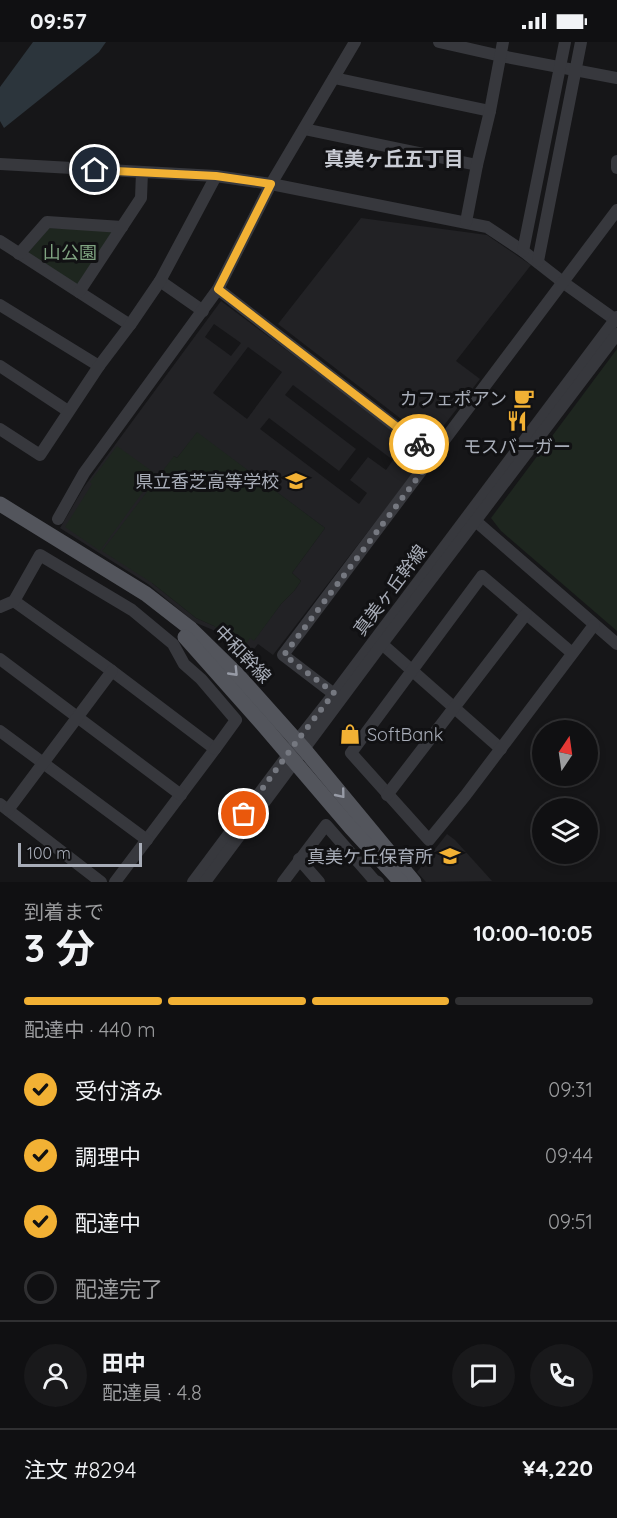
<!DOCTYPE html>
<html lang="ja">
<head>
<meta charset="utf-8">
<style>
	body { margin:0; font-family:Quicksand,"Noto Sans JP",sans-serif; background:#19191b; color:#f1f3f6; height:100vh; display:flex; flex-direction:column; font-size:22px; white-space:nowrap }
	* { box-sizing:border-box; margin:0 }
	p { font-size:20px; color:#9c9d9f }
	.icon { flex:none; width:33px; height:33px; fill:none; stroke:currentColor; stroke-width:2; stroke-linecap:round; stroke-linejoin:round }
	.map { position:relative; height:840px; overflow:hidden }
	.drawer { display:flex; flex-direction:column; background:#101012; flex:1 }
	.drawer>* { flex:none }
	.needle { width:39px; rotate:13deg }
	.buttons { position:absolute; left:532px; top:678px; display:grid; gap:12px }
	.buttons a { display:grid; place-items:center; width:66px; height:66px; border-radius:50%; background:#101012; box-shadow:0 3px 9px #0003,0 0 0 2px #303032; font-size:30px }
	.scale { position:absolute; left:18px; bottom:15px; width:124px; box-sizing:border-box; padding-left:6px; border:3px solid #a8adb8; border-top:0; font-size:16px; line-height:21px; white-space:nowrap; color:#a8adb8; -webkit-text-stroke:4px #111113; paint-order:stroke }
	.pin { position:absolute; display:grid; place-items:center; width:51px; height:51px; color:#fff; margin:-26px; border:3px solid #fff; border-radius:50%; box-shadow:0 2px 6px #0007 }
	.courier { position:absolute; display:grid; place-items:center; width:60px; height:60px; margin:-30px; border:4px solid #f2b134; border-radius:50%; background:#fff; color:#222; box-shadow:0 2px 8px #0007 }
	.head em { font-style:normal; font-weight:700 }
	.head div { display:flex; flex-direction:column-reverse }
	.head { display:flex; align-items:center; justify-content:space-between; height:102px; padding:0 24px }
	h1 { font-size:39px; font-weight:700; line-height:45px }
	.bar { display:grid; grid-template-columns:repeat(4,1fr); gap:9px 6px; align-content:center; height:72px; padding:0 24px }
	.bar i { height:8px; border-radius:4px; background:#303032 }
	.bar .selected { background:#f2b134 }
	.bar p { grid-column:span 4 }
	.line { display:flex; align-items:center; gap:15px; padding:0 24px; border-top:2px solid #303032 }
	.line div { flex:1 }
	.round { display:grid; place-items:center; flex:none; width:63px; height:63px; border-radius:32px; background:#19191b }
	ol { padding:0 24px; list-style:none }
	li { display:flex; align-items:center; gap:18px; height:66px }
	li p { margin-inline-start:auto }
	li .icon { padding:6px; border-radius:50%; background:#f2b134; color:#111; stroke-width:4 }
	li:last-child { color:#9c9d9f }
	li i { width:33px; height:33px; border:3px solid #303032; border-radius:50% }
	.status { display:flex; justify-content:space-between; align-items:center; height:42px; padding:0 30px; background:#101012; direction:ltr }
	.status svg { height:16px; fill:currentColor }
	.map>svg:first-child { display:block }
	.built { fill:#222225; fill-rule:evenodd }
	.green { fill:#1e261f }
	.water { fill:#2c353c }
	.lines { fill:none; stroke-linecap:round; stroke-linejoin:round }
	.minor { stroke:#37383d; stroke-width:12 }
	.major { stroke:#53555c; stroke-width:15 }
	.oneway { stroke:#979ba6 }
	.done { stroke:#757880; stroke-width:6; stroke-dasharray:0 10.8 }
	.route { stroke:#f2b134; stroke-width:8 }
	.labels { text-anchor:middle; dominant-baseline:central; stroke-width:6; stroke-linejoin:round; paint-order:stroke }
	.park-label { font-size:18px; fill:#7fa381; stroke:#111113 }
	.poi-label { font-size:18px; fill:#a8adb8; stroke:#111113; text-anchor:end }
	.street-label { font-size:18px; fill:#a8adb8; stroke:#111113 }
	.neighbourhood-label { font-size:20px; font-weight:bold; fill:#c9ccd4; stroke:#111113 }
</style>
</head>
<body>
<div class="status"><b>09:57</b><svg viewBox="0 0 49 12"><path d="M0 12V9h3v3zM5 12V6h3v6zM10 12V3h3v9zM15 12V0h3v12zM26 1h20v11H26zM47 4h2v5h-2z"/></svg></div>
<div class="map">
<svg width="617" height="840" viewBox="0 0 617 840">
	<rect width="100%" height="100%" fill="#161618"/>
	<g class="built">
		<polygon points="361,176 487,193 531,223 456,319 480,337 431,400 278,282"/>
		<path d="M221 259 427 413 273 613 258 602 245 619 213 588 194 580 148 542 60 486 84 445ZM214 282 241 301 231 314 205 295ZM248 305 282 330 247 377 213 351ZM293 343 393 418 386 428 368 415 350 438 367 451 359 462 260 387 269 376 339 429 356 407 285 353ZM197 391 325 486 292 531 301 539 294 549 281 562 254 598 250 595 214 584 196 576 152 541 174 414 177 416Z"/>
		<polygon points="447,792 455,798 492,839 426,840 417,830"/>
	</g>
	<g class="green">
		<polygon points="49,186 114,189 77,243 28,211"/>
		<polygon points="617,307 617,589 501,489 491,476"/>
		<polygon points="197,390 325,486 292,531 301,539 294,549 281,562 254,599 250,596 241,609 214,584 196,576 152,541 102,509 174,414 177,416"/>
		<polygon points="117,404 156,432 100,509 65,485 92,442 90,440"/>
	</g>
	<polygon class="water" points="33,0 106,0 99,10 4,86 0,79 0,45"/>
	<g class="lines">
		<g class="minor">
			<polyline points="439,0 501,14 617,36"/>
			<polyline points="334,36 490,69"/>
			<polyline points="304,87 477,123"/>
			<polyline points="617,119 617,126"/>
			<polyline points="0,122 216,134 271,142 487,185 523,209 564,241 617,279"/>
			<polyline points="466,180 477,123 490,69 503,0"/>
			<polyline points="0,199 130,283"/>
			<polyline points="523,209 565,0"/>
			<polyline points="19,212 47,180 122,185"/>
			<polyline points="538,219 581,0"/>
			<polyline points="160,239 203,269"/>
			<polyline points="218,247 434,414"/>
			<polyline points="79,250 141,156 142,130"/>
			<polyline points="0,263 99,324"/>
			<polyline points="0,324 68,369"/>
			<polyline points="0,387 40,413 99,324 130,283 160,239 216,134"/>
			<polyline points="471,475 617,602"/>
			<polyline points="58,477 84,431 218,247 271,142 355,0"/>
			<polyline points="14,559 112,629 215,707 115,840"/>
			<polyline points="0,565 14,559 40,513 132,568 173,602 184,622 201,637 236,678 215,707"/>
			<polyline points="382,602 501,707"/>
			<polyline points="572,611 482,534 351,711 429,798 465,754 594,583"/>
			<polyline points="0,617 181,753"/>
			<polyline points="334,652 283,613 617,168"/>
			<polyline points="0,689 147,798"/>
			<polyline points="387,753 526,572"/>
			<polyline points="0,762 101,840"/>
			<polyline points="8,768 112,629"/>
			<polyline points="299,817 319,840"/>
			<polyline points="193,840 288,713 297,699 334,652 617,275"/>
			<polyline points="205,840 382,602 617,292"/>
			<polyline points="283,840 326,783 374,838 378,840"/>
		</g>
		<g class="major">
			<polyline points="0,462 146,552 191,587 236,631 304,707 414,840"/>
			<polyline points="185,595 264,684 351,786 401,840"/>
		</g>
	</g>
	<defs><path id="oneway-chevron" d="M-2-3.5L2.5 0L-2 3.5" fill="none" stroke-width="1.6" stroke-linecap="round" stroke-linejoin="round" transform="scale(1.5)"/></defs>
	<g class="oneway">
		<use href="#oneway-chevron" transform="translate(234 630) rotate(46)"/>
		<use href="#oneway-chevron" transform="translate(341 752) rotate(51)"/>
	</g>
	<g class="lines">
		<polyline class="done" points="244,772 297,699 334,651 284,613 434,414 419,402"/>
		<polyline class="route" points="95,128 216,134 271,142 218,247 419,402"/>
	</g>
	<defs>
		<g id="cafe-bare" transform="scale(1.62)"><path d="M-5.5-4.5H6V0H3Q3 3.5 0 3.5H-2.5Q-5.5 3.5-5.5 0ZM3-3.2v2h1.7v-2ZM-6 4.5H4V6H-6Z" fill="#f2b134" stroke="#111113" stroke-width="2.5" paint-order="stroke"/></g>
		<g id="restaurant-bare" transform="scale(1.62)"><path d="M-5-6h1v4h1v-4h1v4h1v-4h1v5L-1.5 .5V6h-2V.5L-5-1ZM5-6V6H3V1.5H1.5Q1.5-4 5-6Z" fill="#f2b134" stroke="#111113" stroke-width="2.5" paint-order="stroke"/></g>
		<g id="school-bare" transform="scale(1.62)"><path d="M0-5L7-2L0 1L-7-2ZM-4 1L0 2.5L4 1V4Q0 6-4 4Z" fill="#f2b134" stroke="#111113" stroke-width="2.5" paint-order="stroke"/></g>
		<g id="shop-bare" transform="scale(1.62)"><path d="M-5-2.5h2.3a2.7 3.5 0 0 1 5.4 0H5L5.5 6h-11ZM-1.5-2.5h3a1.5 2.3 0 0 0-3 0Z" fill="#f2b134" stroke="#111113" stroke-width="2.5" paint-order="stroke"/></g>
	</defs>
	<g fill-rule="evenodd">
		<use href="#cafe-bare" x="524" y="356"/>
		<use href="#restaurant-bare" x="517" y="379"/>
		<use href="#school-bare" x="296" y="439"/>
		<use href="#shop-bare" x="350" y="692"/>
		<use href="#school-bare" x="450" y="814"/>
	</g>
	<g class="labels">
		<g class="park-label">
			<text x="70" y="210">山公園</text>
		</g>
		<g class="poi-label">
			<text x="507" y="356">カフェポアン</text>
			<text x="517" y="404" text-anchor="middle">モスバーガー</text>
			<text x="279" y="439">県立香芝高等学校</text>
			<text x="367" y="692" text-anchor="start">SoftBank</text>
			<text x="433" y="814">真美ケ丘保育所</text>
		</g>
		<g class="street-label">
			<text transform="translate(390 548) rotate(-53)">真美ヶ丘幹線</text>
			<text transform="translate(243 612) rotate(46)">中和幹線</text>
		</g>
		<g class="neighbourhood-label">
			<text x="394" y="116">真美ヶ丘五丁目</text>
		</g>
	</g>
</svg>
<div class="buttons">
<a><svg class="needle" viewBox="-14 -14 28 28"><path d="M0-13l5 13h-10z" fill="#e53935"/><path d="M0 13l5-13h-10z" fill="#9c9d9f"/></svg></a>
<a><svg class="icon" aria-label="layers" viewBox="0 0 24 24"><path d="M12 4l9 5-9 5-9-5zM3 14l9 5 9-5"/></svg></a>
</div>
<div class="scale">100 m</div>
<div class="pin" style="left:244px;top:772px;background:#ea580c"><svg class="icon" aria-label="bag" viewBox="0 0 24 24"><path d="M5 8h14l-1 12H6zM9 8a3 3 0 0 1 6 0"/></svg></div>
<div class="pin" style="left:95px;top:128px;background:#1f2937"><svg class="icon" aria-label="home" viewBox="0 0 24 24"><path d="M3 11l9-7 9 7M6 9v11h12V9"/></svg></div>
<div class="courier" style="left:419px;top:402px"><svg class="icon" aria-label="bike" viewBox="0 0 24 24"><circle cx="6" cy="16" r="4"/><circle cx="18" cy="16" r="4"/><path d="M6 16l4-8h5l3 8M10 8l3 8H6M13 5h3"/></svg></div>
</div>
<section class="drawer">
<div class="head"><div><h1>3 分</h1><p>到着まで</p></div><em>10:00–10:05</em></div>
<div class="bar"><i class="selected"></i><i class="selected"></i><i class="selected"></i><i></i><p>配達中 · 440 m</p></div>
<ol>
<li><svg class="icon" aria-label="check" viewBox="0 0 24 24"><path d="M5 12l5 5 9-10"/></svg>受付済み<p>09:31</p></li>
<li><svg class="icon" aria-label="check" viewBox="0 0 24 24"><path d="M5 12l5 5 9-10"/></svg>調理中<p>09:44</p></li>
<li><svg class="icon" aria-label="check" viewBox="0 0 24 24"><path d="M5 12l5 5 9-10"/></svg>配達中<p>09:51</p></li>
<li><i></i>配達完了</li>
</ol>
<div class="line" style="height:108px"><a class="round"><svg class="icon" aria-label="person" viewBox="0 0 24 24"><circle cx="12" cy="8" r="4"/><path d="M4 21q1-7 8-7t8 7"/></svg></a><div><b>田中</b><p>配達員 · 4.8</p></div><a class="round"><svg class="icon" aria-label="chat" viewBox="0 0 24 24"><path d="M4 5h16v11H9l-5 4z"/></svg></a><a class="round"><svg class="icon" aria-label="phone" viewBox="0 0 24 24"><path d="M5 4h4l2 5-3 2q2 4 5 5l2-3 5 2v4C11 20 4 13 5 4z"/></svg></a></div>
<div class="line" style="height:78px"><div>注文 #8294</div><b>¥4,220</b></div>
</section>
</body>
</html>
